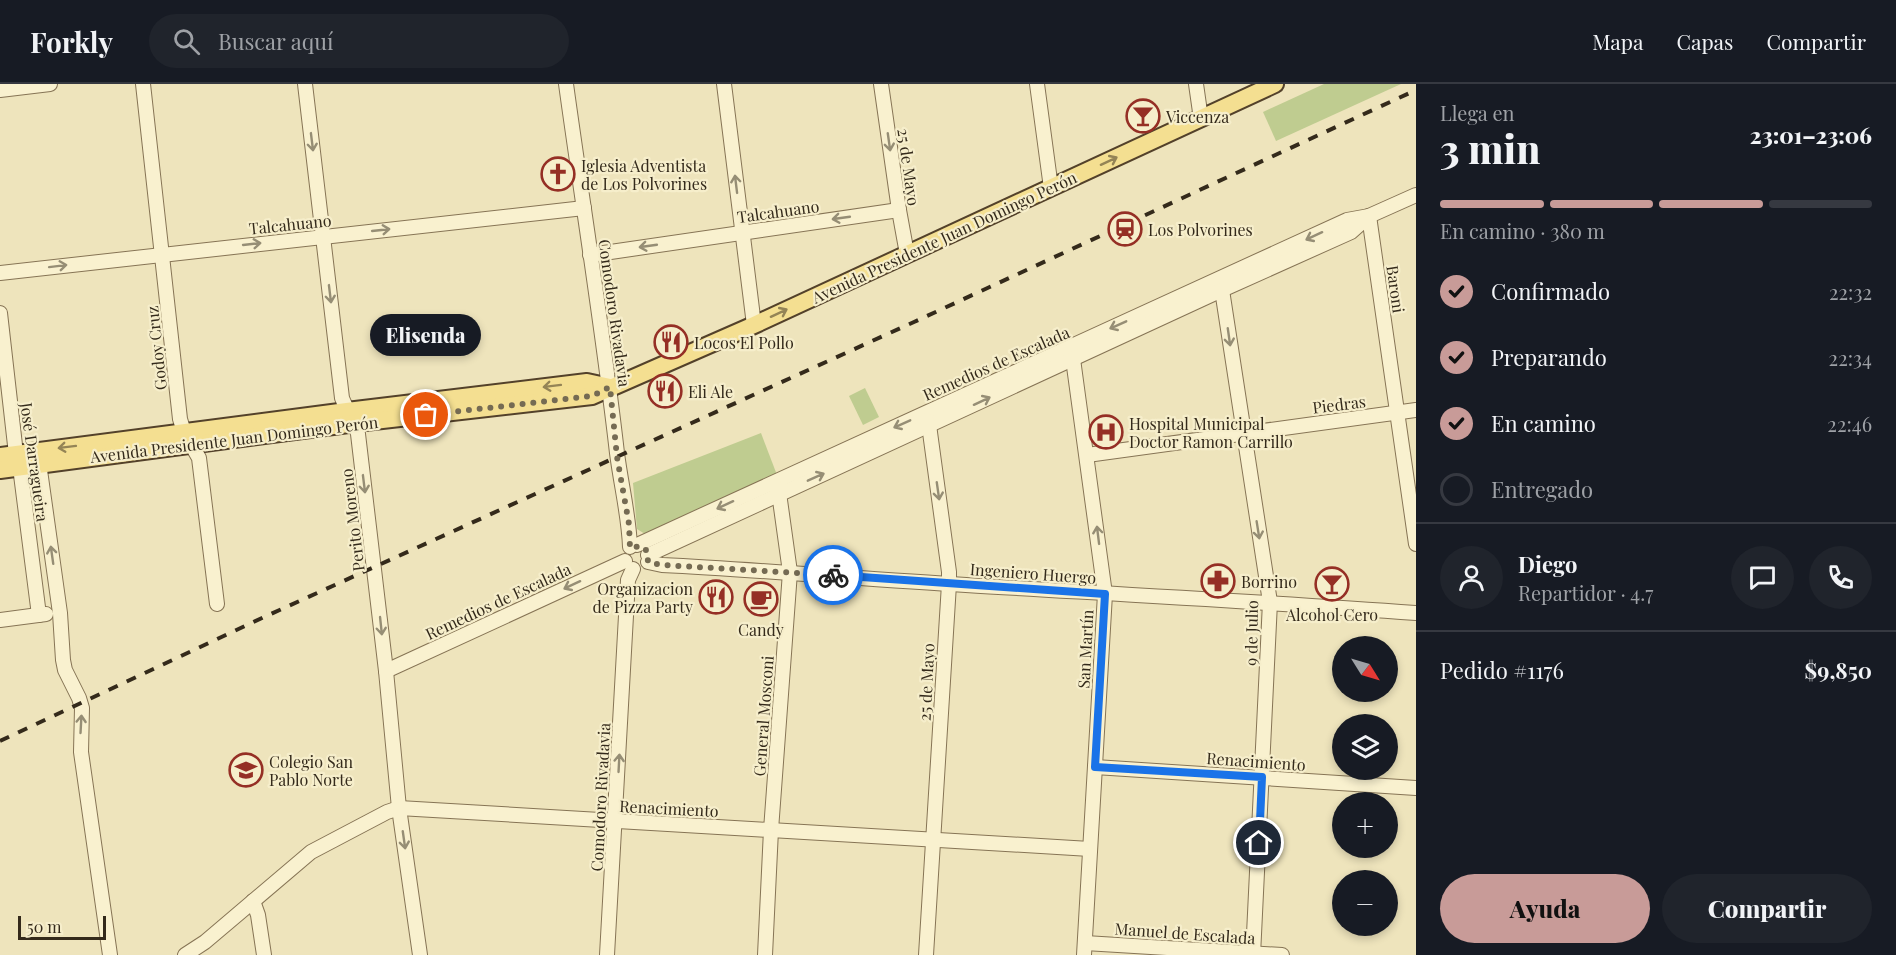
<!DOCTYPE html>
<html lang="es">
<head>
<meta charset="utf-8">
<style>
	body { margin:0; font-family:"Playfair Display",serif; background:#20242c; color:#f1f3f6; height:100vh; display:flex; flex-direction:column; font-size:22px; white-space:nowrap }
	* { box-sizing:border-box; margin:0 }
	p { font-size:20px; color:#9ea1a6 }
	.icon { flex:none; width:33px; height:33px; fill:none; stroke:currentColor; stroke-width:2; stroke-linecap:round; stroke-linejoin:round }
	.map { position:relative; flex:1; overflow:hidden }
	.side { display:flex; flex-direction:column; background:#171b24; width:480px }
	.side>* { flex:none }
	.needle { width:39px; rotate:127deg }
	.tools { position:absolute; left:1332px; top:552px; display:grid; gap:12px }
	.tools a { display:grid; place-items:center; width:66px; height:66px; border-radius:50%; background:#171b24; box-shadow:0 3px 9px #0003; font-size:30px }
	.scale { position:absolute; left:18px; bottom:15px; width:88px; box-sizing:border-box; padding-left:6px; border:3px solid #342a1b; border-top:0; font-size:16px; line-height:21px; white-space:nowrap; color:#342a1b; -webkit-text-stroke:4px #f6eecb; paint-order:stroke }
	.pin { position:absolute; display:grid; place-items:center; width:51px; height:51px; color:#fff; margin:-26px; border:3px solid #fff; border-radius:50%; box-shadow:0 2px 6px #0007 }
	.courier { position:absolute; display:grid; place-items:center; width:60px; height:60px; margin:-30px; border:4px solid #1a73e8; border-radius:50%; background:#fff; color:#222; box-shadow:0 2px 8px #0007 }
	.bubble { position:absolute; height:42px; border-radius:21px; background:#171b24; box-shadow:0 3px 9px #0003; font-size:20px; font-weight:800; line-height:42px; text-align:center }
	.headline em { font-style:normal; font-weight:800 }
	.headline div { display:flex; flex-direction:column-reverse }
	.headline { display:flex; align-items:center; justify-content:space-between; height:102px; padding:0 24px }
	h1 { font-size:39px; font-weight:800; line-height:45px }
	.bar { display:grid; grid-template-columns:repeat(4,1fr); gap:9px 6px; align-content:center; height:72px; padding:0 24px }
	.bar i { height:8px; border-radius:4px; background:#363941 }
	.bar .current { background:#c89b98 }
	.bar p { grid-column:span 4 }
	.line { display:flex; align-items:center; gap:15px; padding:0 24px; border-top:2px solid #363941 }
	.line div { flex:1 }
	.round { display:grid; place-items:center; flex:none; width:63px; height:63px; border-radius:32px; background:#20242c }
	ol { padding:0 24px; list-style:none }
	li { display:flex; align-items:center; gap:18px; height:66px }
	li p { margin-inline-start:auto }
	li .icon { padding:6px; border-radius:50%; background:#c89b98; color:#111; stroke-width:4 }
	li:last-child { color:#9ea1a6 }
	li i { width:33px; height:33px; border:3px solid #363941; border-radius:50% }
	.primary-button { display:flex; gap:12px; margin-top:auto; padding:12px 24px }
	.primary-button a { flex:1; height:69px; border-radius:36px; background:#c89b98; color:#111; font-size:24px; font-weight:800; line-height:69px; text-align:center }
	.primary-button a+a { background:#20242c; color:#f1f3f6 }
	header { display:flex; align-items:center; gap:36px; box-sizing:border-box; height:84px; padding:0 30px; background:#171b24; border-bottom:2px solid #363941 }
	header strong { font-size:28px }
	nav { display:flex; gap:33px; margin-inline-start:auto; font-size:21px }
	.search { width:420px; height:54px; background:#20242c; display:flex; align-items:center; gap:15px; box-sizing:border-box; padding:0 21px; border-radius:33px; color:#9ea1a6; font-size:22px }
	main { display:flex; flex:1; min-height:0 }
	.map>svg:first-child { display:block }
	.green { fill:#bfcc90 }
	.lines { fill:none; stroke-linecap:round; stroke-linejoin:round }
	.minor-casing { stroke:#867455; stroke-width:16 }
	.major-casing { stroke:#53412a; stroke-width:20 }
	.minor { stroke:#f9f1cf; stroke-width:14 }
	.major { stroke:#f4df91; stroke-width:16 }
	.rail { stroke:#342a1b; stroke-width:4; stroke-dasharray:10 10; stroke-linecap:butt }
	.oneway { stroke:#968e75 }
	.oneway2 { stroke:#948456 }
	.done { stroke:#756b53; stroke-width:6; stroke-dasharray:0 10.8 }
	.route { stroke:#1a73e8; stroke-width:8 }
	.labels { text-anchor:middle; dominant-baseline:central; stroke-width:4.5; stroke-linejoin:round; paint-order:stroke }
	.poi-label { font-size:16px; fill:#342a1b; stroke:#f6eecb; text-anchor:start }
	.street-label { font-size:16px; fill:#342a1b; stroke:#f6eecb }
</style>
</head>
<body>
<header>
<strong>Forkly</strong>
<div class="search"><svg class="icon" aria-label="search" viewBox="0 0 24 24"><circle cx="10" cy="10" r="6"/><path d="M15 15l6 6"/></svg>Buscar aquí</div>
<nav><a>Mapa</a><a>Capas</a><a>Compartir</a></nav>
</header>
<main>
<div class="map">
<svg width="1416" height="871" viewBox="0 0 1416 871">
	<rect width="100%" height="100%" fill="#eee4bc"/>
	<g class="green">
		<polygon points="1324,0 1401,0 1276,57 1263,28"/>
		<polygon points="865,304 879,333 863,341 849,312"/>
		<polygon points="761,349 777,391 645,450 637,445 633,399"/>
	</g>
	<g class="lines">
		<g class="minor-casing">
			<g id="minor">
				<polyline points="143,0 180,335 184,348 199,374 217,520"/>
				<path d="M305 0 342 314C347 327 355 337 358 350L386 587 399 724 420 871"/>
				<path d="M566 0C583 123 603 246 617 369 621 401 629 432 630 463"/>
				<polyline points="724,0 754,241"/>
				<polyline points="881,0 899,126 907,170"/>
				<polyline points="1037,0 1051,104"/>
				<polyline points="1196,0 1201,35"/>
				<polyline points="0,6 50,0"/>
				<polyline points="1369,132 1416,460"/>
				<polyline points="590,171 899,126"/>
				<polyline points="0,189 584,124"/>
				<polyline points="1219,198 1222,206 1270,518 1253,871"/>
				<polyline points="0,229 16,370 20,383 39,531"/>
				<polyline points="1069,268 1073,275 1105,510 1084,871"/>
				<polyline points="1087,371 1416,326"/>
				<polyline points="38,372 60,529 63,576 65,586 79,614 82,624 81,668 110,871"/>
				<polyline points="637,461 1347,136 1369,132 1416,111"/>
				<polyline points="648,471 1222,206 1351,148 1369,132"/>
				<path d="M648 478 662 481C763 486 865 495 966 501 1116 510 1266 518 1416 529"/>
				<polyline points="0,536 46,530"/>
				<polyline points="386,587 625,477"/>
				<polyline points="1095,683 1416,704"/>
				<polyline points="253,817 258,831 264,871"/>
				<polyline points="1085,859 1282,871"/>
				<polyline points="185,871 205,858 311,768 387,728 399,724 1090,765"/>
				<polyline points="607,871 628,496 633,485"/>
				<polyline points="765,871 771,746 790,488 779,409 775,402"/>
				<polyline points="926,871 949,500 949,488 929,341 926,336"/>
			</g>
		</g>
		<g class="major-casing">
			<g id="major">
				<polyline points="0,372 347,327 587,298 610,303"/>
				<polyline points="0,386 356,339 592,312 754,241 1275,0"/>
			</g>
		</g>
		<use href="#minor" class="minor"/>
		<use href="#major" class="major"/>
		<polyline class="rail" points="0,657 262,534 914,238 1416,6"/>
	</g>
	<defs><path id="oneway-shaft" d="M-6 0H5M1.5-3L5.5 0L1.5 3" fill="none" stroke-width="1.6" stroke-linecap="round" stroke-linejoin="round" transform="scale(1.5)"/></defs>
	<g class="oneway">
		<use href="#oneway-shaft" transform="translate(312 58) rotate(83)"/>
		<use href="#oneway-shaft" transform="translate(889 58) rotate(82)"/>
		<use href="#oneway-shaft" transform="translate(736 100) rotate(-97)"/>
		<use href="#oneway-shaft" transform="translate(841 134) rotate(172)"/>
		<use href="#oneway-shaft" transform="translate(381 146) rotate(-6)"/>
		<use href="#oneway-shaft" transform="translate(1314 152) rotate(155)"/>
		<use href="#oneway-shaft" transform="translate(252 160) rotate(-6)"/>
		<use href="#oneway-shaft" transform="translate(648 162) rotate(172)"/>
		<use href="#oneway-shaft" transform="translate(58 182) rotate(-7)"/>
		<use href="#oneway-shaft" transform="translate(330 210) rotate(83)"/>
		<use href="#oneway-shaft" transform="translate(1118 241) rotate(156)"/>
		<use href="#oneway-shaft" transform="translate(1229 253) rotate(82)"/>
		<use href="#oneway-shaft" transform="translate(982 317) rotate(-25)"/>
		<use href="#oneway-shaft" transform="translate(902 340) rotate(156)"/>
		<use href="#oneway-shaft" transform="translate(816 393) rotate(-24)"/>
		<use href="#oneway-shaft" transform="translate(364 400) rotate(83)"/>
		<use href="#oneway-shaft" transform="translate(938 407) rotate(82)"/>
		<use href="#oneway-shaft" transform="translate(725 421) rotate(155)"/>
		<use href="#oneway-shaft" transform="translate(1258 446) rotate(81)"/>
		<use href="#oneway-shaft" transform="translate(1098 451) rotate(-97)"/>
		<use href="#oneway-shaft" transform="translate(52 471) rotate(-98)"/>
		<use href="#oneway-shaft" transform="translate(572 501) rotate(155)"/>
		<use href="#oneway-shaft" transform="translate(381 542) rotate(84)"/>
		<use href="#oneway-shaft" transform="translate(81 640) rotate(-87)"/>
		<use href="#oneway-shaft" transform="translate(619 679) rotate(-87)"/>
		<use href="#oneway-shaft" transform="translate(404 756) rotate(82)"/>
	</g>
	<g class="oneway2">
		<use href="#oneway-shaft" transform="translate(1109 77) rotate(-25)"/>
		<use href="#oneway-shaft" transform="translate(779 229) rotate(-25)"/>
		<use href="#oneway-shaft" transform="translate(552 302) rotate(173)"/>
		<use href="#oneway-shaft" transform="translate(67 363) rotate(173)"/>
	</g>
	<g class="lines">
		<polyline class="done" points="426,331 592,312 610,303 617,373 629,440 630,464 641,462 647,467 648,478 662,481 833,491"/>
		<polyline class="route" points="833,491 1105,510 1095,683 1262,693 1259,759"/>
	</g>
	<defs>
		<g id="bar-ring" transform="scale(1.725)"><circle r="9.5" fill="#f6eecb" stroke="#952f25" stroke-width="1.5"/><path d="M-6-5H6L.8 .8V4.5H3.5V6h-7V4.5H-.8V.8Z" fill="#952f25"/></g>
		<g id="church-ring" transform="scale(1.725)"><circle r="9.5" fill="#f6eecb" stroke="#952f25" stroke-width="1.5"/><path d="M-1.2-6h2.4v3.5h3.3v2.4h-3.3V6h-2.4V-.1h-3.3v-2.4h3.3Z" fill="#952f25"/></g>
		<g id="station-ring" transform="scale(1.725)"><circle r="9.5" fill="#f6eecb" stroke="#952f25" stroke-width="1.5"/><path d="M-3-6H3Q5-6 5-4V2Q5 4 3 4L4.5 6H3L1.5 4h-3L-3 6H-4.5L-3 4Q-5 4-5 2V-4Q-5-6-3-6ZM-3.5-4v3h7v-3ZM-3.5 1v1.5H-2V1ZM2 1v1.5H3.5V1Z" fill="#952f25"/></g>
		<g id="restaurant-ring" transform="scale(1.725)"><circle r="9.5" fill="#f6eecb" stroke="#952f25" stroke-width="1.5"/><path d="M-5-6h1v4h1v-4h1v4h1v-4h1v5L-1.5 .5V6h-2V.5L-5-1ZM5-6V6H3V1.5H1.5Q1.5-4 5-6Z" fill="#952f25"/></g>
		<g id="hospital-ring" transform="scale(1.725)"><circle r="9.5" fill="#f6eecb" stroke="#952f25" stroke-width="1.5"/><path d="M-5-5h3v3.5h4V-5h3V5h-3V1.5h-4V5h-3Z" fill="#952f25"/></g>
		<g id="pharmacy-ring" transform="scale(1.725)"><circle r="9.5" fill="#f6eecb" stroke="#952f25" stroke-width="1.5"/><path d="M-2-6h4v4h4v4h-4v4h-4v-4h-4v-4h4Z" fill="#952f25"/></g>
		<g id="cafe-ring" transform="scale(1.725)"><circle r="9.5" fill="#f6eecb" stroke="#952f25" stroke-width="1.5"/><path d="M-5.5-4.5H6V0H3Q3 3.5 0 3.5H-2.5Q-5.5 3.5-5.5 0ZM3-3.2v2h1.7v-2ZM-6 4.5H4V6H-6Z" fill="#952f25"/></g>
		<g id="school-ring" transform="scale(1.725)"><circle r="9.5" fill="#f6eecb" stroke="#952f25" stroke-width="1.5"/><path d="M0-5L7-2L0 1L-7-2ZM-4 1L0 2.5L4 1V4Q0 6-4 4Z" fill="#952f25"/></g>
	</defs>
	<g fill-rule="evenodd">
		<use href="#bar-ring" x="1143" y="32"/>
		<use href="#church-ring" x="558" y="90"/>
		<use href="#station-ring" x="1125" y="145"/>
		<use href="#restaurant-ring" x="671" y="258"/>
		<use href="#restaurant-ring" x="665" y="307"/>
		<use href="#hospital-ring" x="1106" y="348"/>
		<use href="#pharmacy-ring" x="1218" y="497"/>
		<use href="#bar-ring" x="1332" y="500"/>
		<use href="#restaurant-ring" x="716" y="513"/>
		<use href="#cafe-ring" x="761" y="515"/>
		<use href="#school-ring" x="246" y="686"/>
	</g>
	<g class="labels">
		<g class="poi-label">
			<text x="1166" y="32">Viccenza</text>
			<text x="581" y="81">Iglesia Adventista<tspan x="581" dy="18">de Los Polvorines</tspan></text>
			<text x="1148" y="145">Los Polvorines</text>
			<text x="694" y="258">Locos El Pollo</text>
			<text x="688" y="307">Eli Ale</text>
			<text x="1129" y="339">Hospital Municipal<tspan x="1129" dy="18">Doctor Ramon Carrillo</tspan></text>
			<text x="1241" y="497">Borrino</text>
			<text x="693" y="504" text-anchor="end">Organizacion<tspan x="693" dy="18">de Pizza Party</tspan></text>
			<text x="1332" y="530" text-anchor="middle">Alcohol Cero</text>
			<text x="761" y="545" text-anchor="middle">Candy</text>
			<text x="269" y="677">Colegio San<tspan x="269" dy="18">Pablo Norte</tspan></text>
		</g>
		<g class="street-label">
			<text transform="translate(909 83) rotate(82)">25 de Mayo</text>
			<text transform="translate(778 127) rotate(-8)">Talcahuano</text>
			<text transform="translate(290 140) rotate(-6)">Talcahuano</text>
			<text transform="translate(944 153) rotate(-25)">Avenida Presidente Juan Domingo Perón</text>
			<text transform="translate(1396 205) rotate(82)">Baroni</text>
			<text transform="translate(615 229) rotate(82)">Comodoro Rivadavia</text>
			<text transform="translate(156 264) rotate(-96)">Godoy Cruz</text>
			<text transform="translate(996 279) rotate(-24)">Remedios de Escalada</text>
			<text transform="translate(1339 320) rotate(-7)">Piedras</text>
			<text transform="translate(234 355) rotate(-7)">Avenida Presidente Juan Domingo Perón</text>
			<text transform="translate(35 378) rotate(82)">José Darragueira</text>
			<text transform="translate(352 436) rotate(-97)">Perito Moreno</text>
			<text transform="translate(1033 489) rotate(4)">Ingeniero Huergo</text>
			<text transform="translate(498 517) rotate(-25)">Remedios de Escalada</text>
			<text transform="translate(1251 549) rotate(-89)">9 de Julio</text>
			<text transform="translate(1085 565) rotate(-87)">San Martín</text>
			<text transform="translate(926 598) rotate(-87)">25 de Mayo</text>
			<text transform="translate(763 632) rotate(-86)">General Mosconi</text>
			<text transform="translate(1256 677) rotate(4)">Renacimiento</text>
			<text transform="translate(600 713) rotate(-87)">Comodoro Rivadavia</text>
			<text transform="translate(669 724) rotate(3)">Renacimiento</text>
			<text transform="translate(1185 849) rotate(4)">Manuel de Escalada</text>
		</g>
	</g>
</svg>
<div class="tools">
<a><svg class="needle" viewBox="-14 -14 28 28"><path d="M0-13l5 13h-10z" fill="#e53935"/><path d="M0 13l5-13h-10z" fill="#9ea1a6"/></svg></a>
<a><svg class="icon" aria-label="layers" viewBox="0 0 24 24"><path d="M12 4l9 5-9 5-9-5zM3 14l9 5 9-5"/></svg></a>
<a>+</a>
<a>−</a>
</div>
<div class="scale">50 m</div>
<div class="pin" style="left:426px;top:331px;background:#ea580c"><svg class="icon" aria-label="bag" viewBox="0 0 24 24"><path d="M5 8h14l-1 12H6zM9 8a3 3 0 0 1 6 0"/></svg></div>
<div class="pin" style="left:1259px;top:759px;background:#1f2937"><svg class="icon" aria-label="home" viewBox="0 0 24 24"><path d="M3 11l9-7 9 7M6 9v11h12V9"/></svg></div>
<div class="courier" style="left:833px;top:491px"><svg class="icon" aria-label="bike" viewBox="0 0 24 24"><circle cx="6" cy="16" r="4"/><circle cx="18" cy="16" r="4"/><path d="M6 16l4-8h5l3 8M10 8l3 8H6M13 5h3"/></svg></div>
<div class="bubble" style="left:370px;top:230px;width:111px">Elisenda</div>
</div>
<section class="side">
<div class="headline"><div><h1>3 min</h1><p>Llega en</p></div><em>23:01–23:06</em></div>
<div class="bar"><i class="current"></i><i class="current"></i><i class="current"></i><i></i><p>En camino · 380 m</p></div>
<ol>
<li><svg class="icon" aria-label="check" viewBox="0 0 24 24"><path d="M5 12l5 5 9-10"/></svg>Confirmado<p>22:32</p></li>
<li><svg class="icon" aria-label="check" viewBox="0 0 24 24"><path d="M5 12l5 5 9-10"/></svg>Preparando<p>22:34</p></li>
<li><svg class="icon" aria-label="check" viewBox="0 0 24 24"><path d="M5 12l5 5 9-10"/></svg>En camino<p>22:46</p></li>
<li><i></i>Entregado</li>
</ol>
<div class="line" style="height:108px"><a class="round"><svg class="icon" aria-label="person" viewBox="0 0 24 24"><circle cx="12" cy="8" r="4"/><path d="M4 21q1-7 8-7t8 7"/></svg></a><div><b>Diego</b><p>Repartidor · 4.7</p></div><a class="round"><svg class="icon" aria-label="chat" viewBox="0 0 24 24"><path d="M4 5h16v11H9l-5 4z"/></svg></a><a class="round"><svg class="icon" aria-label="phone" viewBox="0 0 24 24"><path d="M5 4h4l2 5-3 2q2 4 5 5l2-3 5 2v4C11 20 4 13 5 4z"/></svg></a></div>
<div class="line" style="height:78px"><div>Pedido #1176</div><b>$9,850</b></div>
<div class="primary-button"><a>Ayuda</a><a>Compartir</a></div>
</section>
</main>
</body>
</html>
